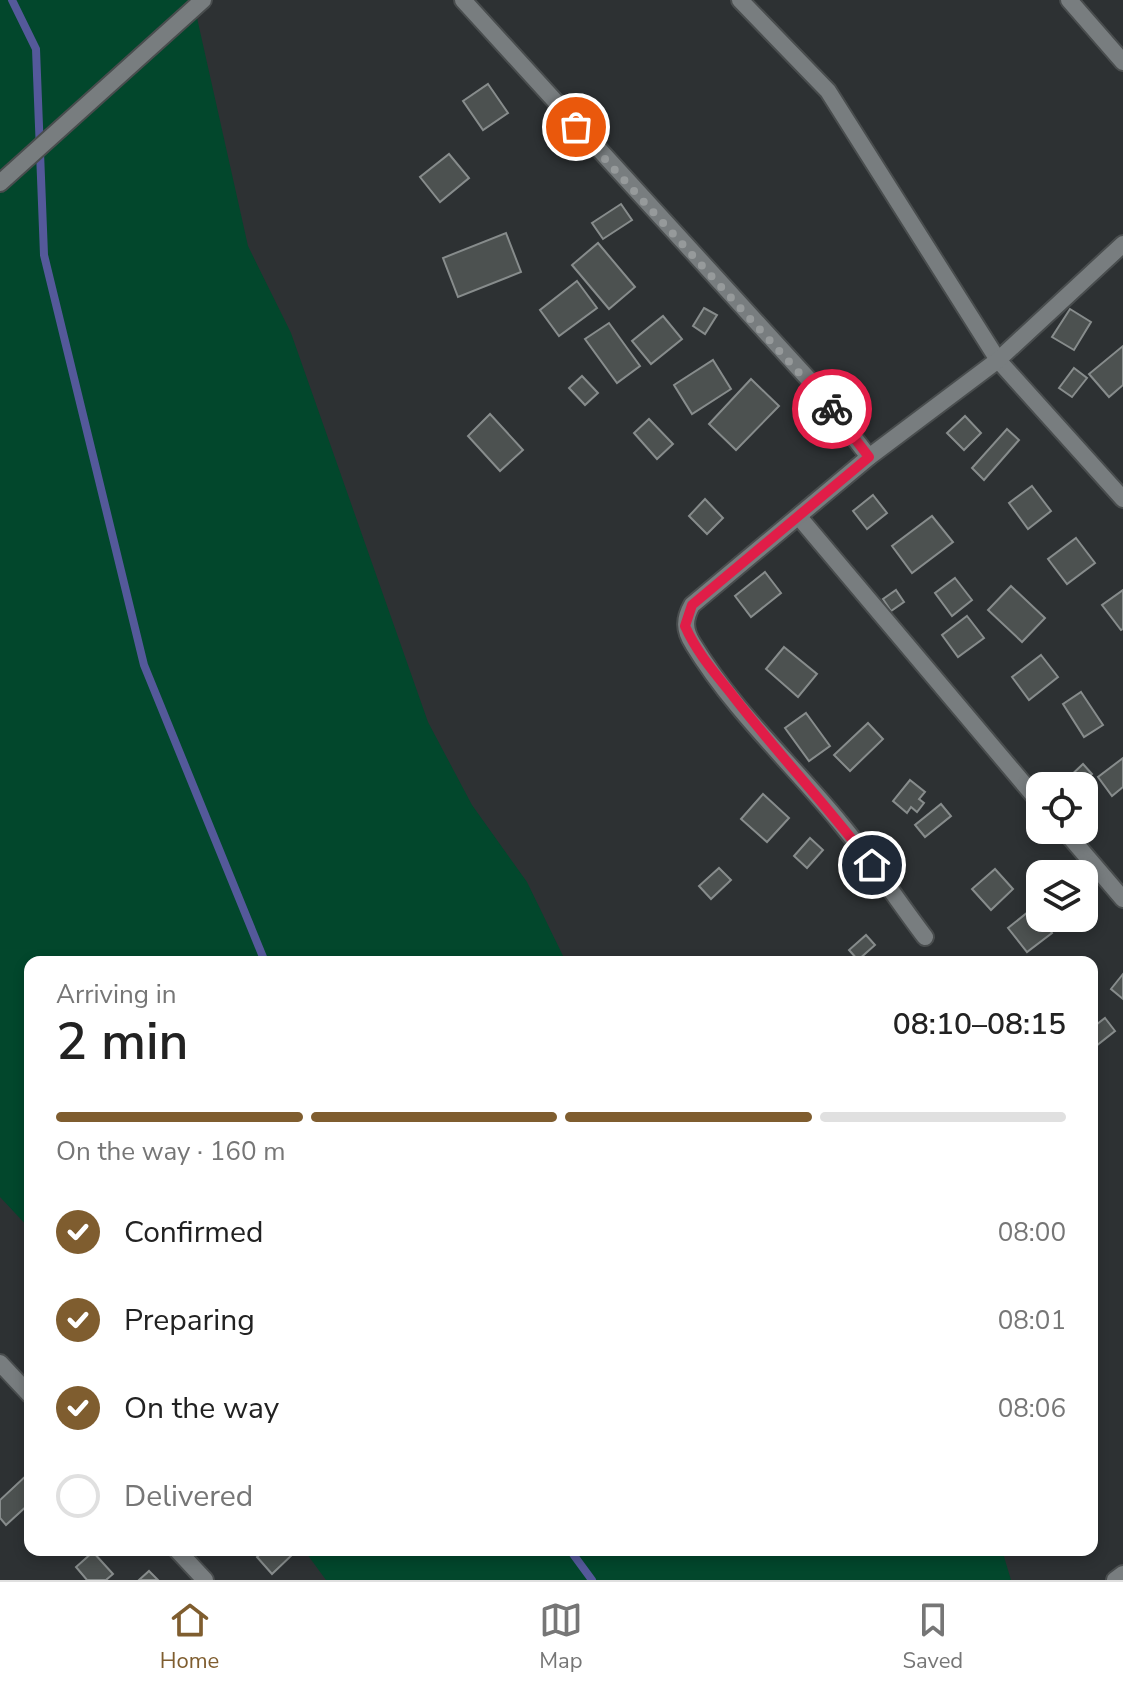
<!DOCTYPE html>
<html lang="en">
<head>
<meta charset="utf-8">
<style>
	body { margin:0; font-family:"Nunito Sans",sans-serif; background:#f2f2f2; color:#222; height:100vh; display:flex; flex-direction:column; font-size:30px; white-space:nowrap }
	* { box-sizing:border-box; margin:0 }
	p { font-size:26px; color:#767676 }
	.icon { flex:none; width:44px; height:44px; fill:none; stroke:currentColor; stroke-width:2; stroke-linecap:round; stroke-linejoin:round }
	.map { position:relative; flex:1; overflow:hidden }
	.drawer { position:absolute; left:24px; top:956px; width:1074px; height:600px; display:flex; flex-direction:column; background:#fff; border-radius:16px; box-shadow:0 4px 12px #0003 }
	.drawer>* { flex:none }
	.fabs { position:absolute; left:1026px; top:772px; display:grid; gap:16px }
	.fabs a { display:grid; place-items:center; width:72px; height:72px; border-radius:16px; background:#fff; box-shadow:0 4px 12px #0003; font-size:40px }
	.pin { position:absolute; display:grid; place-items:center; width:68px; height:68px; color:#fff; margin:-34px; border:4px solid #fff; border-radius:50%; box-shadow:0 2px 8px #0007 }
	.courier { position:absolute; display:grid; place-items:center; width:80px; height:80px; margin:-40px; border:6px solid #e11d48; border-radius:50%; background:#fff; color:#222; box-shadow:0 2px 10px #0007 }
	.overview em { font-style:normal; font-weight:600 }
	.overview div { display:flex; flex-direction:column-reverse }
	.overview { display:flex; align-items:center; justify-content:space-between; height:136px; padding:0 32px }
	h1 { font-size:52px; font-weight:600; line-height:60px }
	.bar { display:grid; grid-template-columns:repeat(4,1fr); gap:12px 8px; align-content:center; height:96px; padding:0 32px }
	.bar i { height:10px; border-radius:6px; background:#e0e0e0 }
	.bar .on { background:#7f5d2f }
	.bar p { grid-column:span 4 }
	ol { padding:0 32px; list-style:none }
	li { display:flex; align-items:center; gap:24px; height:88px }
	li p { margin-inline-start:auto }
	li .icon { padding:8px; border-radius:50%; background:#7f5d2f; color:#fff; stroke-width:4 }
	li:last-child { color:#767676 }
	li i { width:44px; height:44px; border:4px solid #e0e0e0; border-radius:50% }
	.menu { display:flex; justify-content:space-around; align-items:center; height:112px; border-top:2px solid #e0e0e0; background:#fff; font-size:22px; color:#767676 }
	.menu a { display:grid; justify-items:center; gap:4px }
	.menu .on { color:#7f5d2f }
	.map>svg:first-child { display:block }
	.green { fill:#02472c }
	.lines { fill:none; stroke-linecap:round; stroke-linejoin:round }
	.stream { stroke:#54599a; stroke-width:8 }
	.building { fill:#4c5150; stroke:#878c8c; stroke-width:2 }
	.street-casing { stroke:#494d4e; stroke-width:20 }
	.street { stroke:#787d7f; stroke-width:16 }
	.done { stroke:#969a9b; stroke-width:8; stroke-dasharray:0 14.4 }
	.route { stroke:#e11d48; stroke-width:10 }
</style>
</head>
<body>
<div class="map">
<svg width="1123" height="1580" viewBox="0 0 1123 1580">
	<rect width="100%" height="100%" fill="#2d3133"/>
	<g class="green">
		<polygon points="0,0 193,0 248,246 291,333 428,722 472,805 527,882 566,962 30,962 30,1229 0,1197"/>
		<polygon points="304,1550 1002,1550 1011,1580 326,1580"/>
	</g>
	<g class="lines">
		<g class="stream">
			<polyline points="12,0 36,49 44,255 144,665 265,962"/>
			<polyline points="570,1550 592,1580"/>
		</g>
	</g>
	<g class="building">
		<polygon points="488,84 508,113 483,130 463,101"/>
		<polygon points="449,154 469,178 440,202 420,177"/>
		<polygon points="621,204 632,220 603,239 592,223"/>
		<polygon points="506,233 521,272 458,297 443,258"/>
		<polygon points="598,243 635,287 609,309 572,265"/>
		<polygon points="577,281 597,308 559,336 540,310"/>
		<polygon points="704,308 717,315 705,334 693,326"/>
		<polygon points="1070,309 1091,322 1074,350 1052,337"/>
		<polygon points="663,316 682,339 651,364 632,341"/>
		<polygon points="609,323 640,366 617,383 585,339"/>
		<polygon points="1123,346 1123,385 1109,397 1089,374"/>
		<polygon points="713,360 731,389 692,414 674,385"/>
		<polygon points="1074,368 1087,378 1072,397 1059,388"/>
		<polygon points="582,376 598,393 585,405 569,388"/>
		<polygon points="751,379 779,406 736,450 709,424"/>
		<polygon points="490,414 523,450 500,471 468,436"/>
		<polygon points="965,416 981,433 964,450 947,433"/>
		<polygon points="649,419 673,444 657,459 634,433"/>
		<polygon points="1007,429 1019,440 984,480 972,468"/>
		<polygon points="1032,486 1051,511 1028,529 1009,503"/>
		<polygon points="873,495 887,513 867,529 853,511"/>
		<polygon points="705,499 723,518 707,534 689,516"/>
		<polygon points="932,516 953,542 912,573 892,546"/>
		<polygon points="1076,538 1095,563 1067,584 1048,559"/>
		<polygon points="765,572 781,593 751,617 735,596"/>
		<polygon points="955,578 972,600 952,616 935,593"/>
		<polygon points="1011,586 1045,618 1022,642 988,610"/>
		<polygon points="896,590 904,602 891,611 883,599"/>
		<polygon points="1123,590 1123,629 1121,630 1102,605"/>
		<polygon points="967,616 984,638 958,657 942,635"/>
		<polygon points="784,647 817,674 798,697 766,669"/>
		<polygon points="1041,655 1058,677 1029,700 1012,677"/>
		<polygon points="1081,692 1103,725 1084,737 1063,704"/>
		<polygon points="806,713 830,746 809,761 785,728"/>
		<polygon points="868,723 883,739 850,771 834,755"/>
		<polygon points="1123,758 1123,787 1112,796 1098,777"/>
		<polygon points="1083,764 1092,774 1080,786 1072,786 1066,780"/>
		<polygon points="910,780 925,792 919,799 924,803 917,812 911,807 907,813 893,801"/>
		<polygon points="763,794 789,818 767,842 741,819"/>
		<polygon points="941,804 951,816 925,837 915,825"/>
		<polygon points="810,838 823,850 807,868 794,856"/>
		<polygon points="719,868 731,880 711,899 699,886"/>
		<polygon points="995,869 1013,889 991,910 972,889"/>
		<polygon points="1033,908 1052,933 1027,952 1008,928"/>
		<polygon points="866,935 875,945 858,960 849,950"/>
		<polygon points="1123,974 1123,999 1111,989"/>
		<polygon points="1105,1018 1115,1031 1096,1046 1092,1041 1092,1028"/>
		<polygon points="30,1472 30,1503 6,1525 0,1518 0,1500"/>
		<polygon points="265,1550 291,1550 294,1553 272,1574 257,1557"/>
		<polygon points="93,1552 113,1574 106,1580 87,1580 76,1567"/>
		<polygon points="149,1571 158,1580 139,1580"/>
	</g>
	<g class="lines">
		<g class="street-casing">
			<g id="street">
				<polyline points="463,0 812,383 869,457"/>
				<polyline points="740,0 828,91 998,360 1123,499"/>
				<polyline points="1069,0 1123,62"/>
				<polyline points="0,183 203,0"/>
				<polyline points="799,517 1040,803"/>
				<polyline points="1064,830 1123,899"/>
				<path d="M925 937C897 900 871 860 841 824 793 765 733 710 693 644 684 630 684 619 692 605L869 457 998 360 1123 244"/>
				<polyline points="0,1363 30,1395"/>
				<polyline points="177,1550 205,1580"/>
				<polyline points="1115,1580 1123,1574"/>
			</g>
		</g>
		<use href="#street" class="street"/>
	</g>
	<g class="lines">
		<polyline class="done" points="576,127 832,409"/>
		<path class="route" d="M832 409 869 457 692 605 685 626C696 651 713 671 730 692 775 751 827 805 872 865"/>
	</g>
</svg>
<div class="fabs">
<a><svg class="icon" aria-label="locate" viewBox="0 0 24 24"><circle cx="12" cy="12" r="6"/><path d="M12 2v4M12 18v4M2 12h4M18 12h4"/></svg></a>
<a><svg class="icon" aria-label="layers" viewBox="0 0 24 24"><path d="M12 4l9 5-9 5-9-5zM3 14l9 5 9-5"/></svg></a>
</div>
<div class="pin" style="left:576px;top:127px;background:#ea580c"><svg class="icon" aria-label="bag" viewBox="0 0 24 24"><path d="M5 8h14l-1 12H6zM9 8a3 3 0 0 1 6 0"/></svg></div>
<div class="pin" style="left:872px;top:865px;background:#1f2937"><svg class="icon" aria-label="home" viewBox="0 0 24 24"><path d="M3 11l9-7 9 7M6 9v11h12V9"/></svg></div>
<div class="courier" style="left:832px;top:409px"><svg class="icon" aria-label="bike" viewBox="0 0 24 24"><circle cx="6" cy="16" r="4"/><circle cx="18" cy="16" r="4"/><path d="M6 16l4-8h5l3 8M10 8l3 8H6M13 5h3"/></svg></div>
<section class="drawer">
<div class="overview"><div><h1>2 min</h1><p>Arriving in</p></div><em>08:10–08:15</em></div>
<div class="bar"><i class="on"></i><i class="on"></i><i class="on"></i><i></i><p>On the way · 160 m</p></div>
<ol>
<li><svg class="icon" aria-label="check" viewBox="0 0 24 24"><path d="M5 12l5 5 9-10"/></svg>Confirmed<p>08:00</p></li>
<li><svg class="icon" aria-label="check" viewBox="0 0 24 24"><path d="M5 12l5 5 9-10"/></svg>Preparing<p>08:01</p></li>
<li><svg class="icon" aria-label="check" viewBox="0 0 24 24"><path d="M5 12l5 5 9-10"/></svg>On the way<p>08:06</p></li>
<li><i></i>Delivered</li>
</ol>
</section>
</div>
<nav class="menu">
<a class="on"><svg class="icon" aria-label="home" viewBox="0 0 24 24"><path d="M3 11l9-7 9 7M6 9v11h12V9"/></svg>Home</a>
<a><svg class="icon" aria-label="map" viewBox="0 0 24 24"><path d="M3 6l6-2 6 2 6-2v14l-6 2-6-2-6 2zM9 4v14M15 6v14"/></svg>Map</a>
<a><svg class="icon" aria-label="saved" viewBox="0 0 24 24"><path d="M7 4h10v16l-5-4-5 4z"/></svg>Saved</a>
</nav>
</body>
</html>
